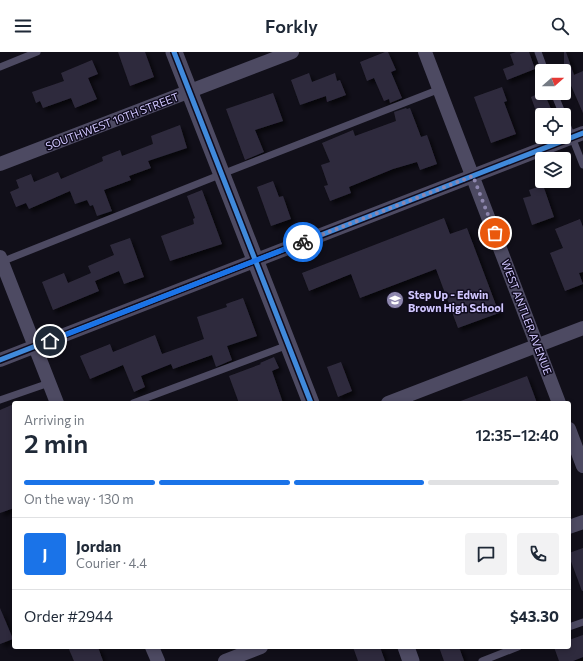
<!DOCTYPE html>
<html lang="en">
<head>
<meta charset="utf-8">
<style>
	body { margin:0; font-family:Commissioner,sans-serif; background:#f2f2f3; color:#1f2937; height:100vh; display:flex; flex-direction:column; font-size:15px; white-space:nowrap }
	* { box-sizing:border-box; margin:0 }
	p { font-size:13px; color:#747a83 }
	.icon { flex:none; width:22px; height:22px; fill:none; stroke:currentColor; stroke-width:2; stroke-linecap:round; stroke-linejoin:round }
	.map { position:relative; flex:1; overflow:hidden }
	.sheet { position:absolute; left:12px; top:349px; width:559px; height:248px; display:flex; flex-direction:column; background:#fff; border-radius:4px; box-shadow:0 2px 6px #0003 }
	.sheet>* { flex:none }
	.needle { width:26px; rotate:69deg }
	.tools { position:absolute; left:535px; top:12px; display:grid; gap:8px }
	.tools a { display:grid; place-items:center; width:36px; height:36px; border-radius:4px; background:#fff; box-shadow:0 2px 6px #0003; font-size:20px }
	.pin { position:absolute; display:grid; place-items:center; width:34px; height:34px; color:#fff; margin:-17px; border:2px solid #fff; border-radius:50%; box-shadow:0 1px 4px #0007 }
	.courier { position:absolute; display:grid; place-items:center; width:40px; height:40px; margin:-20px; border:3px solid #1a73e8; border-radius:50%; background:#fff; color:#222; box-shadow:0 1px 5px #0007 }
	.head em { font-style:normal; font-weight:600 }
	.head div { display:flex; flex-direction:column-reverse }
	.head { display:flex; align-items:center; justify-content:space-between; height:68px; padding:0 12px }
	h1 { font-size:26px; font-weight:600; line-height:30px }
	.bar { display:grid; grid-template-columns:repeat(4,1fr); gap:6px 4px; align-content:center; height:48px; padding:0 12px }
	.bar i { height:5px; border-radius:3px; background:#e0e1e3 }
	.bar .active { background:#1a73e8 }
	.bar p { grid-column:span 4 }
	.line { display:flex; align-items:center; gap:10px; padding:0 12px; border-top:1px solid #e0e1e3 }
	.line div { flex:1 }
	.round { display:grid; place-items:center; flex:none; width:42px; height:42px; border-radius:4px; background:#f2f2f3 }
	header { display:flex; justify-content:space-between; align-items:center; height:52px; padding:0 12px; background:#fff; font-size:18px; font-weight:600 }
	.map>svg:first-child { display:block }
	.building { fill:#2f2b3d; filter:url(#shadow) }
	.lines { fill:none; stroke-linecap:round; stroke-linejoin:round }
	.service { stroke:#4d4a62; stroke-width:7 }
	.minor { stroke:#4d4a62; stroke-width:14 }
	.tertiary { stroke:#4d4a62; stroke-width:17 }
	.cycleway-casing { stroke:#0f0b1d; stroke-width:8 }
	.cycleway { stroke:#408adc; stroke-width:5 }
	.done { stroke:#8e87ae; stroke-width:4; stroke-dasharray:0 7.2 }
	.route { stroke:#1a73e8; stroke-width:5 }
	.labels { text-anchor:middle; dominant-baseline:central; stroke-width:3; stroke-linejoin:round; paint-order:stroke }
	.street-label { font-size:11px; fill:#d1c7ff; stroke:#0f0b1d }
	.poi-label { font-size:11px; font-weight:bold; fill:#d1c7ff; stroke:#0f0b1d; text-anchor:start }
</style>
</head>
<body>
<header><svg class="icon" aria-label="menu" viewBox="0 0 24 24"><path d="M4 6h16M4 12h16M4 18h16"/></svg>Forkly<svg class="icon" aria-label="search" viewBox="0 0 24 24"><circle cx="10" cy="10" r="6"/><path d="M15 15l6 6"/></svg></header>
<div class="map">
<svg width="583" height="609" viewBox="0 0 583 609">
	<defs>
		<filter id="shadow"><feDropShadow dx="3.5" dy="3.5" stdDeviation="2" flood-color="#0009"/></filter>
	</defs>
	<rect width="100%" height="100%" fill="#110f19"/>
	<g class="building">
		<polygon points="118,0 145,0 154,25 130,34"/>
		<polygon points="385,0 388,0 396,18 391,20 402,46 390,51 389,47 384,49 374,26 367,29 360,10"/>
		<polygon points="516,0 529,0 535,17 507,28 503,17 514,13 510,2"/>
		<polygon points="564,0 566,0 574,23 583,19 583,61 570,31 564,33"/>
		<polygon points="92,8 98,22 88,26 97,47 75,56 71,46 43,56 40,49 36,51 32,40 64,29 61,21"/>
		<polygon points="309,21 312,30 335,21 337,29 340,28 346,43 327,50 326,44 300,53 291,28"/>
		<polygon points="502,35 507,49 504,50 516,82 491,91 474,45"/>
		<polygon points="542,40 544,41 552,59 538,65 531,45"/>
		<polygon points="273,41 283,69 255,78 264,100 245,108 226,57"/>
		<polygon points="406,56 407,57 410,56 421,85 427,83 437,112 420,118 417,110 393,117 349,135 351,141 330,149 324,134 328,133 321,113 330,110 322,91 353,78 355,84 396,69 394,60"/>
		<polygon points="180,73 187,96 148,109 151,116 129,124 131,128 104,138 112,159 97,164 93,153 90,154 87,148 75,152 70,139 29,157 26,151 16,155 10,140 19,136 16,128 31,122 34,130 58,120 61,127 103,109 102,105 120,98 122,104 153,92 151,84"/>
		<polygon points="273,129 279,145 283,144 291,167 271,174 257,135"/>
		<polygon points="543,133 554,165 532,173 523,146 531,144 529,138"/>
		<polygon points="202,138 222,192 170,209 161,184 194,172 193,167 195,166 187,144"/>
		<polygon points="444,166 450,182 467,176 499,261 458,276 436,217 360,246 351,222 309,239 302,221"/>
		<polygon points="580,167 583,175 583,220 579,221 583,232 565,239 550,201 563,196 555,177"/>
		<polygon points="130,186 144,225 124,232 119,219 95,229 99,239 53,258 42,230 64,221 68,231 91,221 88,214 114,203 110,193"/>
		<polygon points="243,246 257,284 227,294 232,308 216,315 212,303 173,317 171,312 141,324 145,335 134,340 123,313 90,327 80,304 110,292 113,300 155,283 162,302 204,287 197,265 227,255 226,252"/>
		<polygon points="274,305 279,316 272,319 283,351 239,351 229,324 261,312 260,311"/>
		<polygon points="341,310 352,339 338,345 327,315"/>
		<polygon points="527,324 537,351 458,351 458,350"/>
		<polygon points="14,352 14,456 0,461 0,358"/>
		<polygon points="583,496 583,539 582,539 569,504 569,501"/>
		<polygon points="0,556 13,587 0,592"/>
		<polygon points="583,583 583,605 573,609 559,609 554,595 569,595 569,588"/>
		<polygon points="68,595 98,595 103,609 74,609"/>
		<polygon points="353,595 380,595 385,609 358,609"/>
		<polygon points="439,595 459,595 464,609 444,609"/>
	</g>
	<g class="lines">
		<g class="service">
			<polyline points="538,0 545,19"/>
			<polyline points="0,15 37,0"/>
			<polyline points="554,41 563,63"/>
			<polyline points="564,65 583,113"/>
			<polyline points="1,210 222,122 440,37"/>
			<polyline points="0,348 49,331"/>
			<polyline points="133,351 288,293"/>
			<polyline points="569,575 583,570"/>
			<polyline points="482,609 518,595"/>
		</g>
		<g class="minor">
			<polyline points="425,0 559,351"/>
			<polyline points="0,112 292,0"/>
			<polyline points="0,205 57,351"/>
			<polyline points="0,308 583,81"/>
			<polyline points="388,351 583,276"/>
			<polyline points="569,377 583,414"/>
			<polyline points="569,475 583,470"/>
			<polyline points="152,595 158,609"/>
			<polyline points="225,609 261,595"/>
		</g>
		<g class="tertiary">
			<polyline points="174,0 311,351"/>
			<polyline points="406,595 411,609"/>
		</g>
		<g class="cycleway-casing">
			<g id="cycleway">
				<polyline points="174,0 311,351"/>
				<polyline points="0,308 583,81"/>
			</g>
		</g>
		<use href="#cycleway" class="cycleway"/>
	</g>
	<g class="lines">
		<polyline class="done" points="303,190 473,124 495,181"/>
		<polyline class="route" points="50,289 303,190"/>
	</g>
	<defs>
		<g id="school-disc" transform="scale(0.9)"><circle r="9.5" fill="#8e87ae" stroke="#0f0b1d"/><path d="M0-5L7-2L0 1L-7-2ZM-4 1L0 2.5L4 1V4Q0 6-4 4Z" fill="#fff"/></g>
	</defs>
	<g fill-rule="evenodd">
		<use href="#school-disc" x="395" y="248"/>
	</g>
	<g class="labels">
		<g class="street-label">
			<text transform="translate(112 69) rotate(-21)">SOUTHWEST 10TH STREET</text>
			<text transform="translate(527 265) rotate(69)">WEST ANTLER AVENUE</text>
		</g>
		<g class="poi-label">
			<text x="408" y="242">Step Up - Edwin<tspan x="408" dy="13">Brown High School</tspan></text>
		</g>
	</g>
</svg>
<div class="tools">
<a><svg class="needle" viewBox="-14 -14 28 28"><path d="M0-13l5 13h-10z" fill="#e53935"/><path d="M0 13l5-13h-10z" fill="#747a83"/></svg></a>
<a><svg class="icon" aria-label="locate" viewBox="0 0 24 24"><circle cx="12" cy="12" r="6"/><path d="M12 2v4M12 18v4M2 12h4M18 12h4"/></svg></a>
<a><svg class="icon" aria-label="layers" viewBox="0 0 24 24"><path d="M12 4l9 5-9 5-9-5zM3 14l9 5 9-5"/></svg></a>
</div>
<div class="pin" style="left:495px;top:181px;background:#ea580c"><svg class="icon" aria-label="bag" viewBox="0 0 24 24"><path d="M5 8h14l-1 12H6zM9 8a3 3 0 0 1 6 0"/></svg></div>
<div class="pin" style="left:50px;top:289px;background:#1f2937"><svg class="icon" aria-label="home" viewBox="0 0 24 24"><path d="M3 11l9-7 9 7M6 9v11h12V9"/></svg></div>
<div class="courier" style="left:303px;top:190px"><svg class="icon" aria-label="bike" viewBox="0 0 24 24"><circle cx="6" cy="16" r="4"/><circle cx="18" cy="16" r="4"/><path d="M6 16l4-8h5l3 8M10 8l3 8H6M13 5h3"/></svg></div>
<section class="sheet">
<div class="head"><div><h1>2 min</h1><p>Arriving in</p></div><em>12:35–12:40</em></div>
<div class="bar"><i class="active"></i><i class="active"></i><i class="active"></i><i></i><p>On the way · 130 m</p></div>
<div class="line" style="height:72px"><b class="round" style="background:#1a73e8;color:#fff">J</b><div><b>Jordan</b><p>Courier · 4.4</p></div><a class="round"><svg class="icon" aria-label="chat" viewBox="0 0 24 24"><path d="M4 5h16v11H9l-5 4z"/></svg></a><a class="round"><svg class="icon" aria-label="phone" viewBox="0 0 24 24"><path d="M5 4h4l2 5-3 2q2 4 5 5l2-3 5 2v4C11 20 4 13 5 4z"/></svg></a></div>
<div class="line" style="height:52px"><div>Order #2944</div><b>$43.30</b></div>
</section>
</div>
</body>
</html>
